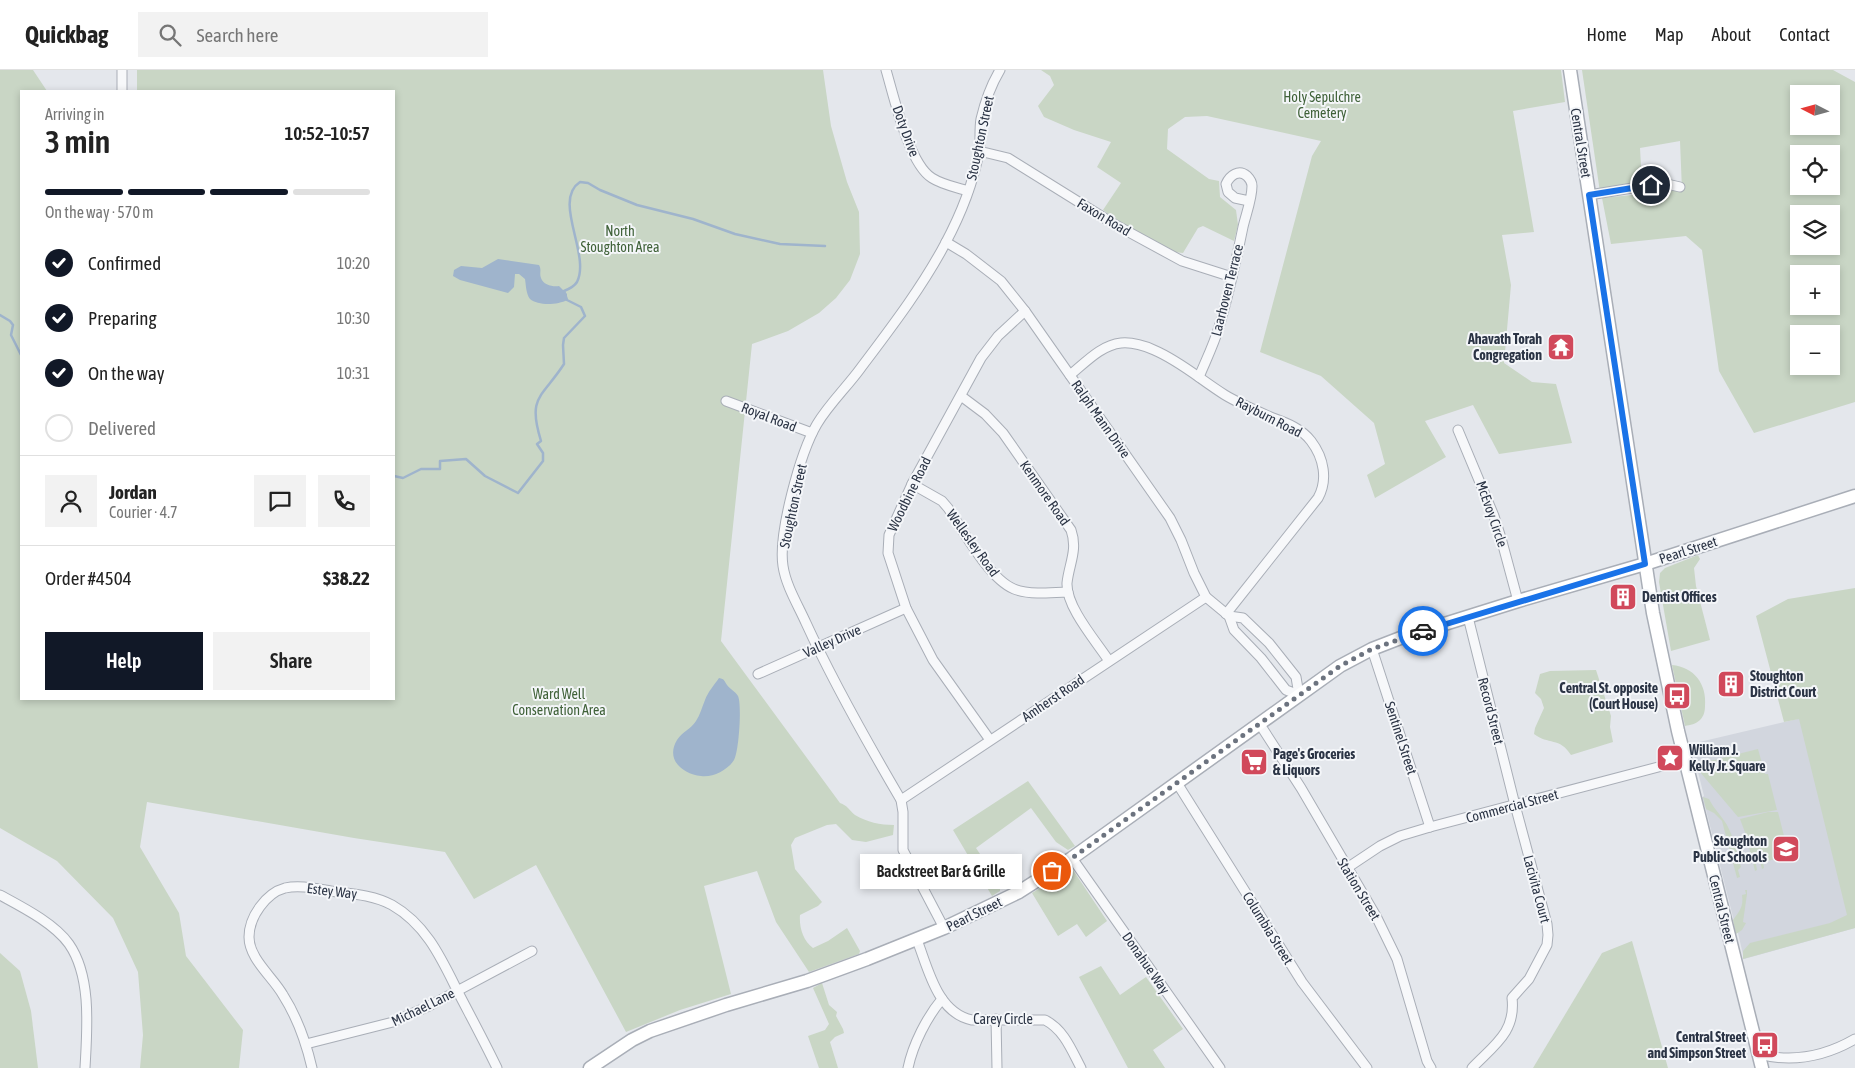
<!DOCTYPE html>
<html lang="en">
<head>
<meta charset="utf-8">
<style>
	body { margin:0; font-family:"Asap Condensed",sans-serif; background:#f2f2f2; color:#222; height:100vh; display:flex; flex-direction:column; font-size:19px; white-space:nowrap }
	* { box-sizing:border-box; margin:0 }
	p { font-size:16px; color:#767676 }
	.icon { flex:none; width:28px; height:28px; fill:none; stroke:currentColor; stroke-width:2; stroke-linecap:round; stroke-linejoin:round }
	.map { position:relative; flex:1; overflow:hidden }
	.sheet { position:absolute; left:20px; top:20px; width:375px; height:610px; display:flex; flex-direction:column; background:#fff; border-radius:0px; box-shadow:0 2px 8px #0003 }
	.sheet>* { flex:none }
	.needle { width:32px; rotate:276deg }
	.fabs { position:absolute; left:1790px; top:15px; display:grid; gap:10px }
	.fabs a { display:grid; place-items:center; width:50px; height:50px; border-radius:0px; background:#fff; box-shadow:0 2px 8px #0003; font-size:25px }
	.pin { position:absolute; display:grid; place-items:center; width:42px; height:42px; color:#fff; margin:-21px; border:2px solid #fff; border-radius:50%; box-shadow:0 1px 5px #0007 }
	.courier { position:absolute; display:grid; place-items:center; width:50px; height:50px; margin:-25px; border:4px solid #1a73e8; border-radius:50%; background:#fff; color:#222; box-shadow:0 1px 6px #0007 }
	.bubble { position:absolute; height:35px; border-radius:0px; background:#fff; box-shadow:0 2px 8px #0003; font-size:16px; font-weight:600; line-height:35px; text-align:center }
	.summary em { font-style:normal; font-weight:600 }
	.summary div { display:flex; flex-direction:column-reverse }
	.summary { display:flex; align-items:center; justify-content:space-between; height:85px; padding:0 25px }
	h1 { font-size:32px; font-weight:600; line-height:38px }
	.bar { display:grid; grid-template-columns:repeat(4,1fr); gap:8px 5px; align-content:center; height:60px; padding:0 25px }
	.bar i { height:6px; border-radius:4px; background:#e0e0e0 }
	.bar .active { background:#111827 }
	.bar p { grid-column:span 4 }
	.line { display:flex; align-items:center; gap:12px; padding:0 25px; border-top:1px solid #e0e0e0 }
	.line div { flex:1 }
	.round { display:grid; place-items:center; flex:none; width:52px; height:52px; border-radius:0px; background:#f2f2f2 }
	ol { padding:0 25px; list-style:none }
	li { display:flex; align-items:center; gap:15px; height:55px }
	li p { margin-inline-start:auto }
	li .icon { padding:5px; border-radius:50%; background:#111827; color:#fff; stroke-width:4 }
	li:last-child { color:#767676 }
	li i { width:28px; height:28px; border:2px solid #e0e0e0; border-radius:50% }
	.primary-button { display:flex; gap:10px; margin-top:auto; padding:10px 25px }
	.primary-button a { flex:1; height:58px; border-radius:0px; background:#111827; color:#fff; font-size:20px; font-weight:600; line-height:58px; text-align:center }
	.primary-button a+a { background:#f2f2f2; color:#222 }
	header { display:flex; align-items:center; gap:30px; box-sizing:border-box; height:70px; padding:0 25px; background:#fff; border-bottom:1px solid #e0e0e0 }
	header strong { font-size:24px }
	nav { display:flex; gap:28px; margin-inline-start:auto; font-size:18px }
	.search { width:350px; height:45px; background:#f2f2f2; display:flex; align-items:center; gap:12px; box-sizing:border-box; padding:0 18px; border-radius:0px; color:#767676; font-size:19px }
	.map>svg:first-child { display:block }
	.built { fill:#d2d6de }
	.green { fill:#c9d6c5; fill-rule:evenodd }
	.water { fill:#9fb4cc }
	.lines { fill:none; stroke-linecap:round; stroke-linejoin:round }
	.stream { stroke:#9fb4cc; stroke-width:2.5 }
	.minor-casing { stroke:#a9aeb7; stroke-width:11 }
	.secondary-casing { stroke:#a9aeb7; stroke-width:15 }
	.minor { stroke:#f7f8fa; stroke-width:9 }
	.secondary { stroke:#fff; stroke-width:12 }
	.done { stroke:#6c737f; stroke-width:5; stroke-dasharray:0 9 }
	.route { stroke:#1a73e8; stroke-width:6 }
	.labels { text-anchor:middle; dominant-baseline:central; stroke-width:4; stroke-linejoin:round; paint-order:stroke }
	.park-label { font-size:14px; fill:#3f6138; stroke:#f4f6f9 }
	.street-label { font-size:14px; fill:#2b3445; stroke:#f4f6f9 }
	.poi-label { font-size:14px; font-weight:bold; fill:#2b3445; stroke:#f4f6f9; text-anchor:end }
</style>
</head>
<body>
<header>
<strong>Quickbag</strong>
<div class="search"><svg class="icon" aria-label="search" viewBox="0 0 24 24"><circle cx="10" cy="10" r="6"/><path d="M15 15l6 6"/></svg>Search here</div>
<nav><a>Home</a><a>Map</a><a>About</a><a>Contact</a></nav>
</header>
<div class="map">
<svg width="1855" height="998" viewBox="0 0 1855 998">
	<rect width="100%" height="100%" fill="#e4e7ec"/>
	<polygon class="built" points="1823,643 1855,858 1744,889 1738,863 1734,861 1732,857 1735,855 1705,736 1702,734 1701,728 1704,726 1691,674"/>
	<g class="green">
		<path d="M0 0H33L47 21H21V629H394V21H137V0H823L831 56 847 112 859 142 860 184 850 210 836 228 819 243 788 261 752 274 721 571 840 733C847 735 850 741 855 745 867 752 880 755 894 755L893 765 866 772 852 770 836 754 827 755 795 768 791 775 795 799 822 832 818 836 800 845C799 857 803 871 813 878L828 871 847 858 860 881 859 884 809 902 776 852 757 801 704 816 731 924 680 940 626 962 536 795 474 829 445 782 354 768 147 732 140 777 179 843 186 886 243 960 239 998H140L143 965 138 902 113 848 57 791 0 758Z"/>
		<polygon points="1041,0 1561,0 1565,32 1513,41 1534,162 1502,165 1511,215 1504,293 1532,312 1556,314 1572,373 1499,384 1473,335 1425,351 1446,387 1375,428 1367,405 1385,394 1374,353 1321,306 1260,282 1312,86 1321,71 1207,46 1185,47 1168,59 1167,79 1209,109 1219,111 1220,127 1236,140 1238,155 1234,171 1203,156 1198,158 1183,183 1174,182 1124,156 1103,140 1121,113 1097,97 1111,72 1074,60 1044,47 1038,36 1054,15 1050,6"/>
		<path d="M1582 0H1833L1855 12V332L1754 363 1719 301 1702 180 1686 166 1611 174 1602 128 1682 120 1680 71 1640 78 1642 114 1600 122ZM1799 24H1831V56H1799ZM1799 84H1831V116H1799ZM1799 144H1831V176H1799ZM1799 204H1831V236H1799ZM1799 264H1831V296H1799Z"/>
		<polygon points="1698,485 1700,489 1694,498 1696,516 1710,570 1671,581 1659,512 1660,503 1665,498"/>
		<polygon points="1855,518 1855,858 1743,889 1743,881 1750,873 1830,853 1847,845 1799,649 1784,652 1756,546 1788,529"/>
		<path d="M1672 595C1694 597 1707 614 1705 636 1705 641 1704 646 1700 650 1696 654 1690 655 1685 656Z"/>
		<path d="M1596 600 1611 646 1610 657 1613 672 1571 685C1560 667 1548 675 1534 664L1535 658 1544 638 1541 629 1535 623 1540 604 1550 601Z"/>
		<polygon points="1758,679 1765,704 1768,704 1777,740 1738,747 1694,695"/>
		<polygon points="1028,711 1075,776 1068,780 1056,772 1031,738 976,778 1000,814 1000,821 992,826 953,760"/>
		<path d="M1703 727 1709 729C1714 739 1721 745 1727 755 1734 768 1737 783 1741 797L1738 800 1740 807 1737 808 1722 751 1714 743 1706 739Z"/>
		<polygon points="1768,742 1778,742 1789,786 1763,792 1764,798 1762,799 1759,787 1755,788 1757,800 1755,801 1746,765 1740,749"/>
		<polygon points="1070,799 1073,800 1107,851 1086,867 1077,854 1058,866 1032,823"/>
		<path d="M1745 820H1747V824L1743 852 1746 853 1742 860 1736 864 1733 850C1739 842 1744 836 1742 825L1746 824Z"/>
		<polygon points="1632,871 1668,998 1533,998 1602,883"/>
		<polygon points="0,883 20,901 31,941 38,998 0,998"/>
		<polygon points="1101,896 1120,925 1146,907 1183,959 1153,980 1165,998 1128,998 1079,907"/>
		<polygon points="822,913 829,935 837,942 836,946 843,959 844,963 835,967 830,972 838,998 819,998 808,966 825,960 829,954 813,918"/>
	</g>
	<g class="water">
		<path d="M498 189 539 195C542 200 539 203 541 208 543 215 553 217 559 216L567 224V230C558 235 538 236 530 229 526 224 526 215 525 209L519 204H515L514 217 508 223 460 210 453 206 454 200 461 196 482 198Z"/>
		<path d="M719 608C725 609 724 611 727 615 730 619 735 621 738 626 742 634 739 682 734 690 728 700 712 708 701 706 683 704 665 690 677 670 682 662 691 659 696 651 700 645 702 637 705 630 708 622 714 615 719 608Z"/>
	</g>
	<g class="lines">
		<g class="stream">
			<polyline points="0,245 10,251 13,255 11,265 21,285"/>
			<path d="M394 406 403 408 421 399H440V391L466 389 485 406 518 423 543 391V383L537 374 541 371C527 326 542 328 564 294L563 275 564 268 585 246 581 237 567 230 564 221C569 219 574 217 577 212 591 185 552 130 580 112L588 113 600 120 637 135 693 149 735 164 780 174 825 176"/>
		</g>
		<g class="minor-casing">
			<g id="minor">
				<polyline points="122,0 122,21"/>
				<path d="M886 0C894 27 909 94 932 108 943 115 956 117 968 121"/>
				<polyline points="979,81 1008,88 1114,154 1182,191 1232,207"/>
				<polyline points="1589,125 1651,115 1667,114 1680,117"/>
				<polyline points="946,172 966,184 1001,211 1025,241 1170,448 1181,470 1194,503 1206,527 1229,546 1234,560 1261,588 1286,620 1299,625"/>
				<path d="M1070 305C1085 293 1101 275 1121 273 1132 272 1145 276 1154 280 1180 291 1201 310 1225 325 1240 334 1257 341 1273 348 1287 353 1302 359 1311 371 1324 388 1328 410 1318 428L1226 544"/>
				<path d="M1199 307C1206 290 1214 274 1219 257 1229 224 1236 191 1243 157 1246 144 1252 129 1252 116 1252 112 1250 109 1247 106 1239 99 1230 105 1226 114L1228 122 1235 128 1249 131"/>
				<path d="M961 326 985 344 1003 363 1071 460C1078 480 1069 494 1067 513 1066 537 1096 571 1109 591"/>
				<polyline points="726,331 812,363"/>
				<polyline points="1458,360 1494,446 1501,468 1518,531"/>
				<path d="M912 414 942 431 948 438C963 460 989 509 1014 519 1030 525 1050 523 1068 522"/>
				<polyline points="1229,546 1243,548 1269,573 1296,607 1299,625"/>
				<path d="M1468 547 1515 735 1547 854 1548 865 1547 875 1529 909 1512 928C1516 962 1494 975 1472 998"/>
				<polyline points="1372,579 1430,757"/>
				<polyline points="758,604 906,538"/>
				<polyline points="1259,653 1301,718 1376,846 1397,889 1427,991 1431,998"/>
				<polyline points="990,670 933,590 906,538 888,483 889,465 912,414 981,288 998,266 1025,241"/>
				<polyline points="1177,713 1302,912 1367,998"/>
				<polyline points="901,730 1206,527"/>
				<polyline points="1072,788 1220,998"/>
				<polyline points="1347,798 1380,776 1400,766 1430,757 1685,690"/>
				<path d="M0 825C22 837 54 853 69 874 92 907 87 960 85 998"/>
				<path d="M944 858 903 780V742L901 730C867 672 834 614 806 553 798 535 786 516 783 496 778 464 800 383 817 354 829 334 846 318 860 299 890 259 921 219 945 174 960 146 973 114 979 82 981 71 979 60 981 49 985 32 991 15 1000 0"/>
				<path d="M917 870C928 898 937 943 972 950H1045C1064 960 1071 979 1081 998"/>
				<polyline points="996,949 997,998"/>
				<polyline points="306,974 393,952 429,936 532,881"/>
				<path d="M1758 984C1793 993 1824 987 1855 969"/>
				<path d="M312 998C306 972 297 947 283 925 273 907 249 889 249 867 249 847 266 823 285 818 302 814 321 820 338 822 356 824 376 826 392 835 427 855 442 890 459 924 472 949 485 973 497 998"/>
				<path d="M908 998C913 974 927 947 942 929"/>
			</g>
		</g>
		<g class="secondary-casing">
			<g id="secondary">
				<polyline points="1570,0 1653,543 1678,661 1762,998"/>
				<polyline points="590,998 632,970 650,961 726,935 807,911 867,889 944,858 1019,822 1072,788 1340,596 1372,579 1403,567 1518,531 1645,494 1855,426"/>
			</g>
		</g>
		<use href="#minor" class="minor"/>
		<use href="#secondary" class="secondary"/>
	</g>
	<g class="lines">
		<polyline class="done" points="1052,801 1072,788 1340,596 1372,579 1423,561"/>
		<polyline class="route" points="1423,561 1645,494 1589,125 1651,115"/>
	</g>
	<defs>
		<g id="temple-square" transform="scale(1.4375)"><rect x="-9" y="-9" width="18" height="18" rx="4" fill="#d1495b" stroke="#f4f6f9"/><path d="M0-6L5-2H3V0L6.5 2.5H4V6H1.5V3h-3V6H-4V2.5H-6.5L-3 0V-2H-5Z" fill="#fff"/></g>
		<g id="building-square" transform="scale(1.4375)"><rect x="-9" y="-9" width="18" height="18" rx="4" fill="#d1495b" stroke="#f4f6f9"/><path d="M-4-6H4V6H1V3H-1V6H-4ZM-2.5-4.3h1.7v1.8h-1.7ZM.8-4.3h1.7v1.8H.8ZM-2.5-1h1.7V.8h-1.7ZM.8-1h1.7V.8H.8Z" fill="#fff"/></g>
		<g id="bus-square" transform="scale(1.4375)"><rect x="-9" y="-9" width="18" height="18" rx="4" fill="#d1495b" stroke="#f4f6f9"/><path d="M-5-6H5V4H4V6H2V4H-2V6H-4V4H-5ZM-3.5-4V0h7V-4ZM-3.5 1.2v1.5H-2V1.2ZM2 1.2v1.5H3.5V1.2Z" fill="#fff"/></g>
		<g id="sight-square" transform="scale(1.4375)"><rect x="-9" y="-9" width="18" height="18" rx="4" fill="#d1495b" stroke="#f4f6f9"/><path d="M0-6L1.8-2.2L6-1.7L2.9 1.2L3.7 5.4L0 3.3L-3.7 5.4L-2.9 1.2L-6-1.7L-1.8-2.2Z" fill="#fff"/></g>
		<g id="supermarket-square" transform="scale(1.4375)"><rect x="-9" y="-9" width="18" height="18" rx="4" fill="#d1495b" stroke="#f4f6f9"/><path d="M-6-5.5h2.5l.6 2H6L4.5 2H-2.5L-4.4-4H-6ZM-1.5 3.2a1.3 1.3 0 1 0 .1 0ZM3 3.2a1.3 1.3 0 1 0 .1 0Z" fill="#fff"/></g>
		<g id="school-square" transform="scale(1.4375)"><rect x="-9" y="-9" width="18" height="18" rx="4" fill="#d1495b" stroke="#f4f6f9"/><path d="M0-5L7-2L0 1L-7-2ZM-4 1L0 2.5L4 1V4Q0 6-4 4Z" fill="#fff"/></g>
	</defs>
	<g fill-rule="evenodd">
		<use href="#temple-square" x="1561" y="277"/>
		<use href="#building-square" x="1623" y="527"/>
		<use href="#building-square" x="1731" y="614"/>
		<use href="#bus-square" x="1677" y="626"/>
		<use href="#sight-square" x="1670" y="688"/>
		<use href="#supermarket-square" x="1254" y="692"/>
		<use href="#school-square" x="1786" y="779"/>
		<use href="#bus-square" x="1765" y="975"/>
	</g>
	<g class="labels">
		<g class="park-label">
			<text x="1322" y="27">Holy Sepulchre<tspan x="1322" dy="16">Cemetery</tspan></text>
			<text x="620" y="161">North<tspan x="620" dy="16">Stoughton Area</tspan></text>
			<text x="559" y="624">Ward Well<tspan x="559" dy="16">Conservation Area</tspan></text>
		</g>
		<g class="street-label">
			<text transform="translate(906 61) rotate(70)">Doty Drive</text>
			<text transform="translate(980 68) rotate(-78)">Stoughton Street</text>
			<text transform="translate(1581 73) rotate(81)">Central Street</text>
			<text transform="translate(1104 147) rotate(31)">Faxon Road</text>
			<text transform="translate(1227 220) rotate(-76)">Laarhoven Terrace</text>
			<text transform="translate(769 347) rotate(21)">Royal Road</text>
			<text transform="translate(1269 347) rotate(27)">Rayburn Road</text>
			<text transform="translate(1101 349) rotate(55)">Ralph Mann Drive</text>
			<text transform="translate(1045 423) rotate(55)">Kenmore Road</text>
			<text transform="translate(909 424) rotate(-64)">Woodbine Road</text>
			<text transform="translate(793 436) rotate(-78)">Stoughton Street</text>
			<text transform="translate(1492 444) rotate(71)">McEvoy Circle</text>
			<text transform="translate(973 473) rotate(54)">Wellesley Road</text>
			<text transform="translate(1688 480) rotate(-18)">Pearl Street</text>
			<text transform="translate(832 571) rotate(-24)">Valley Drive</text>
			<text transform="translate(1053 628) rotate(-34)">Amherst Road</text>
			<text transform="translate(1491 641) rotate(76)">Record Street</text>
			<text transform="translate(1401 668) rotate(72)">Sentinel Street</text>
			<text transform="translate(1512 736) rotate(-15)">Commercial Street</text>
			<text transform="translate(1359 819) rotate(59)">Station Street</text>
			<text transform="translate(1537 819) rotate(75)">Lacivita Court</text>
			<text transform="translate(332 821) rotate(7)">Estey Way</text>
			<text transform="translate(1722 839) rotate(76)">Central Street</text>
			<text transform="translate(974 844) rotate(-26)">Pearl Street</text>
			<text transform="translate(1268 858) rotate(58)">Columbia Street</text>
			<text transform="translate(1146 893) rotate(55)">Donahue Way</text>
			<text transform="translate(423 937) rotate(-26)">Michael Lane</text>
			<text x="1003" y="949">Carey Circle</text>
		</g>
		<g class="poi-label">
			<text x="1542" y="269">Ahavath Torah<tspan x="1542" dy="16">Congregation</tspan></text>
			<text x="1642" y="527" text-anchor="start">Dentist Offices</text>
			<text x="1750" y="606" text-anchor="start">Stoughton<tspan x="1750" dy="16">District Court</tspan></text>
			<text x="1658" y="618">Central St. opposite<tspan x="1658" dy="16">(Court House)</tspan></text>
			<text x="1689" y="680" text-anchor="start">William J.<tspan x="1689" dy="16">Kelly Jr. Square</tspan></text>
			<text x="1273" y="684" text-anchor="start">Page's Groceries<tspan x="1273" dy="16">&amp; Liquors</tspan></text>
			<text x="1767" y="771">Stoughton<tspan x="1767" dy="16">Public Schools</tspan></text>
			<text x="1746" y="967">Central Street<tspan x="1746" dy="16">and Simpson Street</tspan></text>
		</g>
	</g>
</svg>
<div class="fabs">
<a><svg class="needle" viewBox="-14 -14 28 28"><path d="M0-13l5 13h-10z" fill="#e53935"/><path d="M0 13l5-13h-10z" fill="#767676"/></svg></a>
<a><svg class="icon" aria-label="locate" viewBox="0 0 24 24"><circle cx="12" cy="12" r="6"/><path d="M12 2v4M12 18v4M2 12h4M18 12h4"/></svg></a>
<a><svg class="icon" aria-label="layers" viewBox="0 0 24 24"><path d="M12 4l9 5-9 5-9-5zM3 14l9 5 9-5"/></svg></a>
<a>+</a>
<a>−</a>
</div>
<div class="pin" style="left:1052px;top:801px;background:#ea580c"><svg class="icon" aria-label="bag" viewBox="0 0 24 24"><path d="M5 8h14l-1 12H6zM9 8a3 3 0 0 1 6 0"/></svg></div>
<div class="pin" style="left:1651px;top:115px;background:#1f2937"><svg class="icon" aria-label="home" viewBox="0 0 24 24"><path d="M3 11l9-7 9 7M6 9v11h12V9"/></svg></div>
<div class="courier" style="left:1423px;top:561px"><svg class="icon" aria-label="car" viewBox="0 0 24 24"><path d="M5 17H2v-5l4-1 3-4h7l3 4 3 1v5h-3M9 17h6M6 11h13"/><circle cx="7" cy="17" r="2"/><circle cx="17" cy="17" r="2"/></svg></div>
<div class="bubble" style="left:860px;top:784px;width:162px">Backstreet Bar &amp; Grille</div>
<section class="sheet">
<div class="summary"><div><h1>3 min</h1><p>Arriving in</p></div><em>10:52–10:57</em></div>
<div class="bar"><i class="active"></i><i class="active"></i><i class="active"></i><i></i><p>On the way · 570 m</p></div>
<ol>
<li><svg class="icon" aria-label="check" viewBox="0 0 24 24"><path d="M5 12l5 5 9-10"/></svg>Confirmed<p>10:20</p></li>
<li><svg class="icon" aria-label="check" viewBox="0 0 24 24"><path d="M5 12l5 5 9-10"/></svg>Preparing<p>10:30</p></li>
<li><svg class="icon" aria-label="check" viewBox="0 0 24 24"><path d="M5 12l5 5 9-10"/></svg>On the way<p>10:31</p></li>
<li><i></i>Delivered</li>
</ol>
<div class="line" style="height:90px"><a class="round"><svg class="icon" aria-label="person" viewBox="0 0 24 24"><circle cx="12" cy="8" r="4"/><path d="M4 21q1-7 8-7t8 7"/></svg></a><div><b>Jordan</b><p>Courier · 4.7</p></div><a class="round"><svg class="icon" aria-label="chat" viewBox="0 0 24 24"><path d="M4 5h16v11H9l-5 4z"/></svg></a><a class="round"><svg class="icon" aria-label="phone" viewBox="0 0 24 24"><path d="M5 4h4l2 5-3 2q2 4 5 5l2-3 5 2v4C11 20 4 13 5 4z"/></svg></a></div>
<div class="line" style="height:65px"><div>Order #4504</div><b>$38.22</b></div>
<div class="primary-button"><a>Help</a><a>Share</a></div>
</section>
</div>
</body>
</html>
